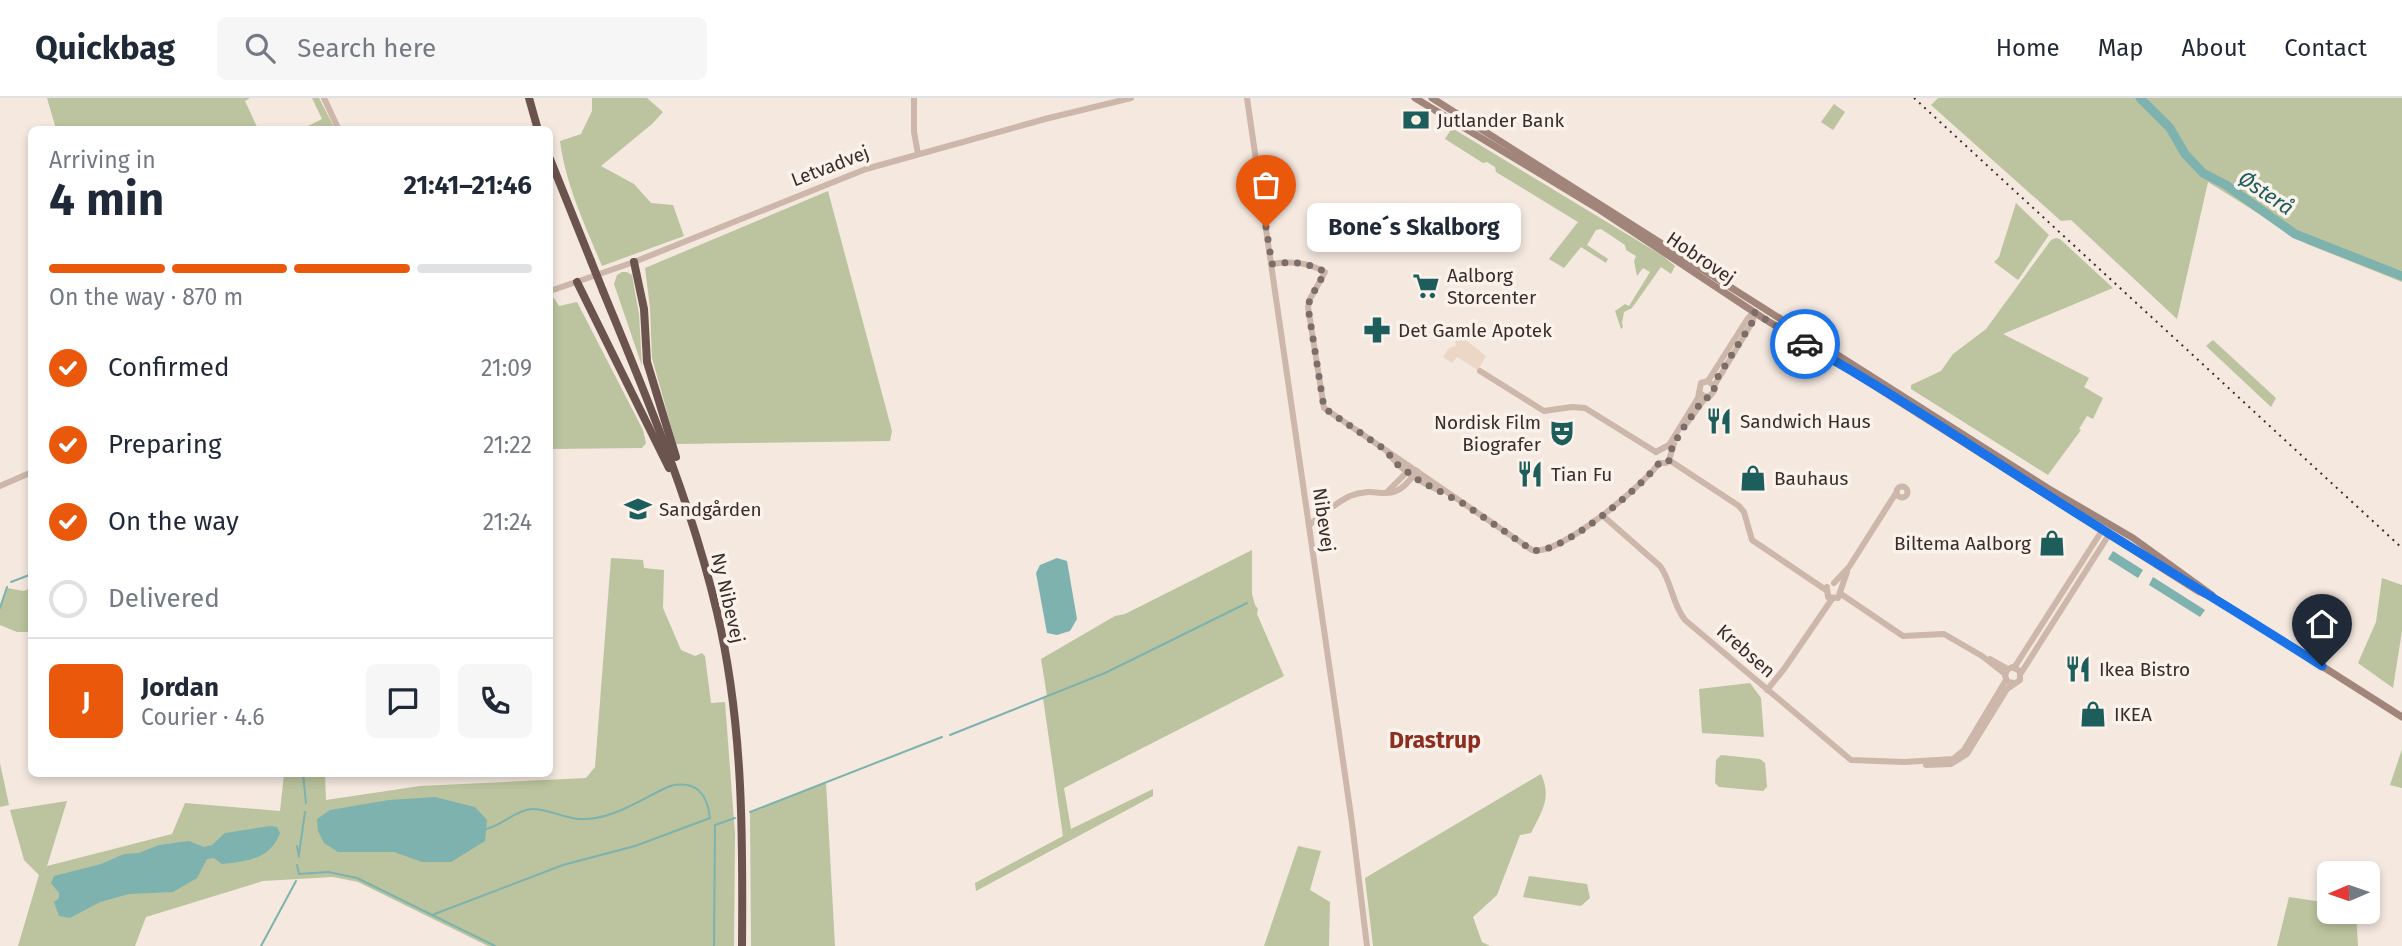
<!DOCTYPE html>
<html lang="en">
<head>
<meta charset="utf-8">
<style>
	body { margin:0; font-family:"Fira Sans",sans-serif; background:#f6f6f7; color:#1f2937; height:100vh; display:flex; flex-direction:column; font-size:26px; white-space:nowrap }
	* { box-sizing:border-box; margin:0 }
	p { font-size:23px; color:#747a83 }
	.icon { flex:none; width:38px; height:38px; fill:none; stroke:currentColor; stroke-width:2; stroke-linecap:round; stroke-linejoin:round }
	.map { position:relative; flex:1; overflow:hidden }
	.sheet { position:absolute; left:28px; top:28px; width:525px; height:651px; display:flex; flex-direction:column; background:#fff; border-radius:10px; box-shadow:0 4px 10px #0003 }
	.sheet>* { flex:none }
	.needle { width:46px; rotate:268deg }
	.fabs { position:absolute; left:2317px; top:763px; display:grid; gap:14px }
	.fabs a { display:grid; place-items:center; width:63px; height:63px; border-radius:10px; background:#fff; box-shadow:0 4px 10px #0003; font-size:35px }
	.pin { position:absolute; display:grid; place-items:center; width:60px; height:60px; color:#fff; margin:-72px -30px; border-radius:50% 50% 50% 0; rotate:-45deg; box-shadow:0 0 7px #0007 }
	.pin .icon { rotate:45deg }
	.courier { position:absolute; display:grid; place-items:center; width:70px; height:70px; margin:-35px; border:5px solid #1a73e8; border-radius:50%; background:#fff; color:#222; box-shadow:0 2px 9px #0007 }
	.bubble { position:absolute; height:49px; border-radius:10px; background:#fff; box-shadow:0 4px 10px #0003; font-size:23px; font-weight:700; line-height:49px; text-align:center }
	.head em { font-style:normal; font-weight:700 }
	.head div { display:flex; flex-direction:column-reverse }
	.head { display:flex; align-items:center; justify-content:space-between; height:119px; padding:0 21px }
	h1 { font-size:46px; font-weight:700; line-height:52px }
	.bar { display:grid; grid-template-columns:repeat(4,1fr); gap:10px 7px; align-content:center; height:84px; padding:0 21px }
	.bar i { height:9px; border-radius:5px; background:#e0e1e3 }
	.bar .active { background:#ea580c }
	.bar p { grid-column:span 4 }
	.line { display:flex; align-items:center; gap:18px; padding:0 21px; border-top:2px solid #e0e1e3 }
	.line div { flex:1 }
	.round { display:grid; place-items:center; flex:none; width:74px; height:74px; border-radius:10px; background:#f6f6f7 }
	ol { padding:0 21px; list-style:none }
	li { display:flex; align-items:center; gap:21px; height:77px }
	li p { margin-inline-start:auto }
	li .icon { padding:7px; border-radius:50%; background:#ea580c; color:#fff; stroke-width:4 }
	li:last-child { color:#747a83 }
	li i { width:38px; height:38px; border:4px solid #e0e1e3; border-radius:50% }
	header { display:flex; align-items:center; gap:42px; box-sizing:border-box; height:98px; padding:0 35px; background:#fff; border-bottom:2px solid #e0e1e3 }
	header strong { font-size:33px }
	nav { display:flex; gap:38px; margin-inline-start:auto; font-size:24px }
	.search { width:490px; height:63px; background:#f6f6f7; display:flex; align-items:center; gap:18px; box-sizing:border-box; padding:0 24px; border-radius:10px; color:#747a83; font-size:26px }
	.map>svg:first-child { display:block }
	.green { fill:#bbc49e }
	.plaza { fill:#ecd7c6 }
	.water { fill:#7db2af }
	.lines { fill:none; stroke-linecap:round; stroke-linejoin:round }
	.stream { stroke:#7db2af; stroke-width:2 }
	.river { stroke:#7db2af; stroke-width:9 }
	.tertiary { stroke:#cdb6aa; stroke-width:6 }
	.secondary { stroke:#a1857b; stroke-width:7 }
	.trunk { stroke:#6c544e; stroke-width:8 }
	.rail { stroke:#3a2d2a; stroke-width:2; stroke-dasharray:2 5; stroke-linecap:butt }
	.trunk-bridge { stroke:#6c544e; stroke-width:8 }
	.done { stroke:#7b6e69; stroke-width:7; stroke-dasharray:0 12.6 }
	.route { stroke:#1a73e8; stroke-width:9 }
	.labels { text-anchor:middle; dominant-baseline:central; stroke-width:7; stroke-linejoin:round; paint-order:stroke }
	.poi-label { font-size:19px; fill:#3a2d2a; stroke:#fbf2ec; text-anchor:start }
	.street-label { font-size:19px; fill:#3a2d2a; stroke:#fbf2ec }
	.water-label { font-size:21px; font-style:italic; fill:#1d5d5b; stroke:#fbf2ec }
	.quarter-label { font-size:23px; font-weight:bold; fill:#8c2f20; stroke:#fbf2ec }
</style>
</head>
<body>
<header>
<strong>Quickbag</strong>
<div class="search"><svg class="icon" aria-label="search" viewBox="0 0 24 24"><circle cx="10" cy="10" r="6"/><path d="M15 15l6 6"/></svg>Search here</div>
<nav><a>Home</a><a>Map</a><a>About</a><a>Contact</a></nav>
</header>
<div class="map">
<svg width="2402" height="848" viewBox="0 0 2402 848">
	<rect width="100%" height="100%" fill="#f4e8df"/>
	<g class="green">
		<polygon points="47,0 250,0 245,3 258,31 56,31"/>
		<polygon points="312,0 319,0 335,31 323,30 300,32 322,21"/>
		<path d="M592 0H647L663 14 652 26 601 68 634 86 651 105 673 107 684 138 602 168C585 127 566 88 560 43L581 36 592 13Z"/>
		<polygon points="1938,0 2402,0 2402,184 2307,146 2208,84 2177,221 2071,122 2061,123 1931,7"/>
		<polygon points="1834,6 1845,14 1833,32 1821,24"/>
		<polygon points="1452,30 1663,158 1675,168 1671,176 1661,169 1632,210 1624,214 1622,225 1623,229 1621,231 1615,213 1625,206 1629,208 1650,174 1643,170 1637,178 1634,163 1636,158 1626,152 1625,147 1601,131 1596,132 1587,147 1608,161 1606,165 1581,149 1564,170 1549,161 1578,124 1496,74 1495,69 1487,64 1483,65 1445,41"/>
		<polygon points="828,93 892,333 890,343 676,346 652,260 650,210 645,170"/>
		<polygon points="2016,105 2049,137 2018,182 1994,164 1999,159"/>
		<polygon points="2056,140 2060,141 2113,190 2003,236 2089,280 2084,289 2103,300 2093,321 2087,318 2079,331 2081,332 2048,377 1911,291 1911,287 1941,273 1953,256 1986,231 2051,142"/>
		<polygon points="622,174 627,174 632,177 639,216 642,268 614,186 617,177"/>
		<polygon points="554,200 559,208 577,204 643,332 646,345 642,350 550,351 550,201"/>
		<polygon points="2213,242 2276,300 2271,309 2206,248"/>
		<polygon points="1252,452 1252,496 1255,507 1258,511 1257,516 1284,578 1064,690 1071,731 1153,691 1153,698 976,793 975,785 1063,738 1043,600 1047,598 1041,561 1115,518 1125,516"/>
		<polygon points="611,460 643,462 644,470 664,472 663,510 681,552 695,558 702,555 705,558 711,605 725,604 735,736 734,848 488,848 358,784 333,779 263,783 146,819 135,848 18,848 39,777 24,762 10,712 67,703 47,768 172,736 185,705 280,713 284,676 325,676 326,702 420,688 586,680 595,669"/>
		<polygon points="2382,480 2402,487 2402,533 2393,590 2358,565 2376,524"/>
		<polygon points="7,490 24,493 31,490 31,534 17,534 0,527 0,511"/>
		<polygon points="1750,585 1761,600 1764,639 1702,635 1699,591"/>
		<polygon points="2402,651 2402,690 2390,687"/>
		<polygon points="1721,657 1760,661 1765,665 1767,689 1763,693 1719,689 1715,685 1716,662"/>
		<polygon points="0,665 9,707 0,709"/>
		<path d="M1541 676C1552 700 1542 713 1531 735L1520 737 1497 797 1473 819 1482 844 1490 848H1373L1365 780Z"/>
		<polygon points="826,684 835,848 751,848 750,714"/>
		<polygon points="1298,748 1321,753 1310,792 1330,804 1329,848 1264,848"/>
		<polygon points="1529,778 1587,786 1590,800 1581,808 1523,799"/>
		<polygon points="2289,799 2329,805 2329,814 2356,814 2358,848 2277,848"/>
	</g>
	<polygon class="plaza" points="1458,236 1486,258 1478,272 1457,259 1452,265 1443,259 1449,250 1456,248 1455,241"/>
	<g class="water">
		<polygon points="2113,453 2143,472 2138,480 2108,461"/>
		<polygon points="1057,460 1067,463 1077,521 1070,533 1057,537 1047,535 1036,475 1040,467"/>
		<polygon points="2153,479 2205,512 2200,519 2149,487"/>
		<polygon points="435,699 475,709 487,722 485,743 451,764 422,764 394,754 338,754 324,745 318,733 317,721 330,712 389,702"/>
		<path d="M270 728 277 729 280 735C270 762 247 763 222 766L214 760 207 761 197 780 173 794 129 796 100 804 70 820 59 818 54 804 59 800V795L51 785 54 778 101 766 124 756 139 755 159 747 189 743 204 749 212 747 225 735Z"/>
	</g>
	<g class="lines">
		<g class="stream">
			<polyline points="11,484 32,476"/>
			<polyline points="0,510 7,489"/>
			<polyline points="950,637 1105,575 1247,505"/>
			<polyline points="303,676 306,705"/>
			<polyline points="750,714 942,639"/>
			<polyline points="297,748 299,759"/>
			<polyline points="299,756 305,714"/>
			<polyline points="297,767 299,776 328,774 357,780 495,848"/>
			<path d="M432 817 563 767 635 748 710 720C707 695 696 682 670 688 642 700 612 723 579 721 563 720 546 710 531 711 514 713 503 727 486 731"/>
			<polyline points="261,848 296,783"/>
			<polyline points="714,848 715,727 735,720"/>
		</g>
		<polyline class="river" points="2140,0 2170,30 2185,56 2203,75 2226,87 2295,136 2402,178"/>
		<g class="tertiary">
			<polyline points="324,0 339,32"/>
			<polyline points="914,0 914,34 918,56"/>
			<polyline points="1247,0 1352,725 1367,848"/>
			<path d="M1272 166C1292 163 1307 164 1325 174L1310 201 1308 209 1324 310 1532 452C1558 459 1643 388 1659 365"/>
			<polyline points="550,193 634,164 866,71 1045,21 1131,0"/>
			<polyline points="1480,273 1544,313 1572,309 1585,310 1656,354"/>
			<polyline points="1708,283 1748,220 1754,214"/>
			<polyline points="1714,288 1753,223 1754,214"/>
			<polyline points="1687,325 1706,299"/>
			<polyline points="1656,354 1669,347 1698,300 1701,285 1708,283 1714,288 1714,293 1709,299 1704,298 1699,294"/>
			<path d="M1388 355C1400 371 1420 384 1438 392"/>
			<polyline points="1669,362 1739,408 1744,414 1752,442 1826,492"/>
			<polyline points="1659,365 1666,365 1669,362 1674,346"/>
			<polyline points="0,388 32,374"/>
			<circle cx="1902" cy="394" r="5.5"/>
			<polyline points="1387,394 1409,372"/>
			<path d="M1602 417 1660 468C1672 484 1672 506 1685 522L1851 662 1904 664 1953 661 1964 652 2006 582"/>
			<path d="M1309 427C1322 417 1335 405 1350 398 1382 385 1389 412 1417 373"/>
			<polyline points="1834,485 1849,469 1896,395"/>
			<polyline points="1827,489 1828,499 1838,500 1847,474"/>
			<polyline points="1841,496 1903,538 1944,536 1982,558 2005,576"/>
			<polyline points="1990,561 2008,571"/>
			<polyline points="2014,570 2103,431"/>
			<polyline points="2021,575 2110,435"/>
			<polyline points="1767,592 1784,571 1832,501"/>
			<polyline points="1926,667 1951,666 1967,656 2007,591 2020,582 2020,573 2012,569 2007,572 2005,578 2008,584 2014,585"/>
		</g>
		<g class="secondary">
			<polyline points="1415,0 1600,112 1766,222 1854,275 2198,493 2218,502 2402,619"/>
			<polyline points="1432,0 2049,391 2133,440 2212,497"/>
		</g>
		<g class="trunk">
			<polyline points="529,0 538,32"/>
			<polyline points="550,61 591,163"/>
			<polyline points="634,164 644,211 647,264 676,359"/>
			<polyline points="577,184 669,370"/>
			<path d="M603 193C646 298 691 403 717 514 743 624 743 736 742 848"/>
		</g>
		<polyline class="rail" points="1914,0 2402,450"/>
		<polyline class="trunk-bridge" points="591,163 603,193"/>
	</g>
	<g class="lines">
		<path class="done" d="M1266 129 1272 166C1292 163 1307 164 1325 174L1310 201 1308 209 1324 310 1387 353 1394 364 1420 383 1464 406 1532 452C1559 459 1643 388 1659 365L1664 366 1670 362 1672 349 1684 329 1702 303 1713 296 1716 282 1753 223 1754 214 1805 246"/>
		<path class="route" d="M1805 246C1890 293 1972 349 2054 401 2143 458 2233 511 2322 568"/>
	</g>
	<defs>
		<g id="bank-bare" transform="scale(2.1)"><path d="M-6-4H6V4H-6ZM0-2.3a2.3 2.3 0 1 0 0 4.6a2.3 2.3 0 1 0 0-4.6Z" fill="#1d5d5b" stroke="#fbf2ec" stroke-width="2.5" paint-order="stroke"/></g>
		<g id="supermarket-bare" transform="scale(2.1)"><path d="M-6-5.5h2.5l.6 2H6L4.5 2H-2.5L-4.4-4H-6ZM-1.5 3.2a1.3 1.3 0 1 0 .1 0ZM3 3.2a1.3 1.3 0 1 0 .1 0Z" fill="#1d5d5b" stroke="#fbf2ec" stroke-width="2.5" paint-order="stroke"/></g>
		<g id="pharmacy-bare" transform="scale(2.1)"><path d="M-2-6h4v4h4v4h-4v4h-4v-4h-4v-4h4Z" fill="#1d5d5b" stroke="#fbf2ec" stroke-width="2.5" paint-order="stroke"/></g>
		<g id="restaurant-bare" transform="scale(2.1)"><path d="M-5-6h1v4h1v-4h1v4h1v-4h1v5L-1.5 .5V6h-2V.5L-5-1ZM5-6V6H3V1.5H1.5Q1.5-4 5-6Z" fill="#1d5d5b" stroke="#fbf2ec" stroke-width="2.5" paint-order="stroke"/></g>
		<g id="theatre-bare" transform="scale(2.1)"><path d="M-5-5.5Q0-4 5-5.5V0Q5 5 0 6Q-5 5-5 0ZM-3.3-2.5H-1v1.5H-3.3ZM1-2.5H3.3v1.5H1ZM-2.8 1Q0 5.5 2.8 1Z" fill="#1d5d5b" stroke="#fbf2ec" stroke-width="2.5" paint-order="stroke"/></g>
		<g id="shop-bare" transform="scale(2.1)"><path d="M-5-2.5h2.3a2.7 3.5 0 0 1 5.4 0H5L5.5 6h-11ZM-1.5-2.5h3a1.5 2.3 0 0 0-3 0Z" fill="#1d5d5b" stroke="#fbf2ec" stroke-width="2.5" paint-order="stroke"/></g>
		<g id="school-bare" transform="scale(2.1)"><path d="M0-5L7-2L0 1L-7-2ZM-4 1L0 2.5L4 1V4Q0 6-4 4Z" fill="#1d5d5b" stroke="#fbf2ec" stroke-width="2.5" paint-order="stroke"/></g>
	</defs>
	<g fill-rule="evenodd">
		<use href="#bank-bare" x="1416" y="22"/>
		<use href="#supermarket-bare" x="1426" y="188"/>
		<use href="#pharmacy-bare" x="1377" y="232"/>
		<use href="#restaurant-bare" x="1719" y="323"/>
		<use href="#theatre-bare" x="1562" y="335"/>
		<use href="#restaurant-bare" x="1530" y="376"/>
		<use href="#shop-bare" x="1753" y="380"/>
		<use href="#school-bare" x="638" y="411"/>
		<use href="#shop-bare" x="2052" y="445"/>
		<use href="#restaurant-bare" x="2078" y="571"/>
		<use href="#shop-bare" x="2093" y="616"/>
	</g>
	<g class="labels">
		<g class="poi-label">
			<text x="1437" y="22">Jutlander Bank</text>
			<text x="1447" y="177">Aalborg<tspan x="1447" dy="22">Storcenter</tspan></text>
			<text x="1398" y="232">Det Gamle Apotek</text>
			<text x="1740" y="323">Sandwich Haus</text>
			<text x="1541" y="324" text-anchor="end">Nordisk Film<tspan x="1541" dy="22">Biografer</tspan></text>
			<text x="1551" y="376">Tian Fu</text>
			<text x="1774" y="380">Bauhaus</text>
			<text x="659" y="411">Sandgården</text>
			<text x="2031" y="445" text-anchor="end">Biltema Aalborg</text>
			<text x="2099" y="571">Ikea Bistro</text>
			<text x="2114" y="616">IKEA</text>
		</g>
		<g class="street-label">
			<text transform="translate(830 68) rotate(-21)">Letvadvej</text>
			<text transform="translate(1701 160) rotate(34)">Hobrovej</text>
			<text transform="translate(1324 422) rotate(82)">Nibevej</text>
			<text transform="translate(728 500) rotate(77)">Ny Nibevej</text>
			<text transform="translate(1746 553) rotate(41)">Krebsen</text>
		</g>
		<g class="water-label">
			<text transform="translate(2266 95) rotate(34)">Østerå</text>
		</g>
		<g class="quarter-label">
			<text x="1435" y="642">Drastrup</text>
		</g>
	</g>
</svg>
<div class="fabs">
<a><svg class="needle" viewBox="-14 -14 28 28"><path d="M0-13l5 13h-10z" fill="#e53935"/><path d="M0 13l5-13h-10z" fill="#747a83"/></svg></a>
</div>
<div class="pin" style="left:1266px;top:129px;background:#ea580c"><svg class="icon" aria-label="bag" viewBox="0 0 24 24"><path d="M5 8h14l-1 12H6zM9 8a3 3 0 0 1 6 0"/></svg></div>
<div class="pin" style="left:2322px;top:568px;background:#1f2937"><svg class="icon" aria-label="home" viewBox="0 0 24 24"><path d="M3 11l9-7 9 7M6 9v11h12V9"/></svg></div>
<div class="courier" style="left:1805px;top:246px"><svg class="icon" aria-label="car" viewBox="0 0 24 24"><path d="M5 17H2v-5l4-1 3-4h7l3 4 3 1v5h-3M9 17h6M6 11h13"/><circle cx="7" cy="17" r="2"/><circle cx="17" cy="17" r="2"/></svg></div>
<div class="bubble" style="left:1307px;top:105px;width:214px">Bone´s Skalborg</div>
<section class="sheet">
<div class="head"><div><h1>4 min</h1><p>Arriving in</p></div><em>21:41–21:46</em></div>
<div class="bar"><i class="active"></i><i class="active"></i><i class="active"></i><i></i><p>On the way · 870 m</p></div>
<ol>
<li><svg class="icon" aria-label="check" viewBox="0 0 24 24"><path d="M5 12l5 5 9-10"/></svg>Confirmed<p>21:09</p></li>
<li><svg class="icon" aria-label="check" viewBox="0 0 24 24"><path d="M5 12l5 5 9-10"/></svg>Preparing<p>21:22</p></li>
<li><svg class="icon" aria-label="check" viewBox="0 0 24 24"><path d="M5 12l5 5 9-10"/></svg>On the way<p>21:24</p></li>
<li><i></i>Delivered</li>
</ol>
<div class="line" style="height:126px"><b class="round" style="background:#ea580c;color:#fff">J</b><div><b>Jordan</b><p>Courier · 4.6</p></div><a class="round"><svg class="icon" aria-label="chat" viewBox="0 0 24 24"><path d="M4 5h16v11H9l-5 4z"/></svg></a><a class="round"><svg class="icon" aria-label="phone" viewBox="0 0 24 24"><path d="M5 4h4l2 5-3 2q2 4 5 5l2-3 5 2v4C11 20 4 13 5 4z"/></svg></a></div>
</section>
</div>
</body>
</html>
